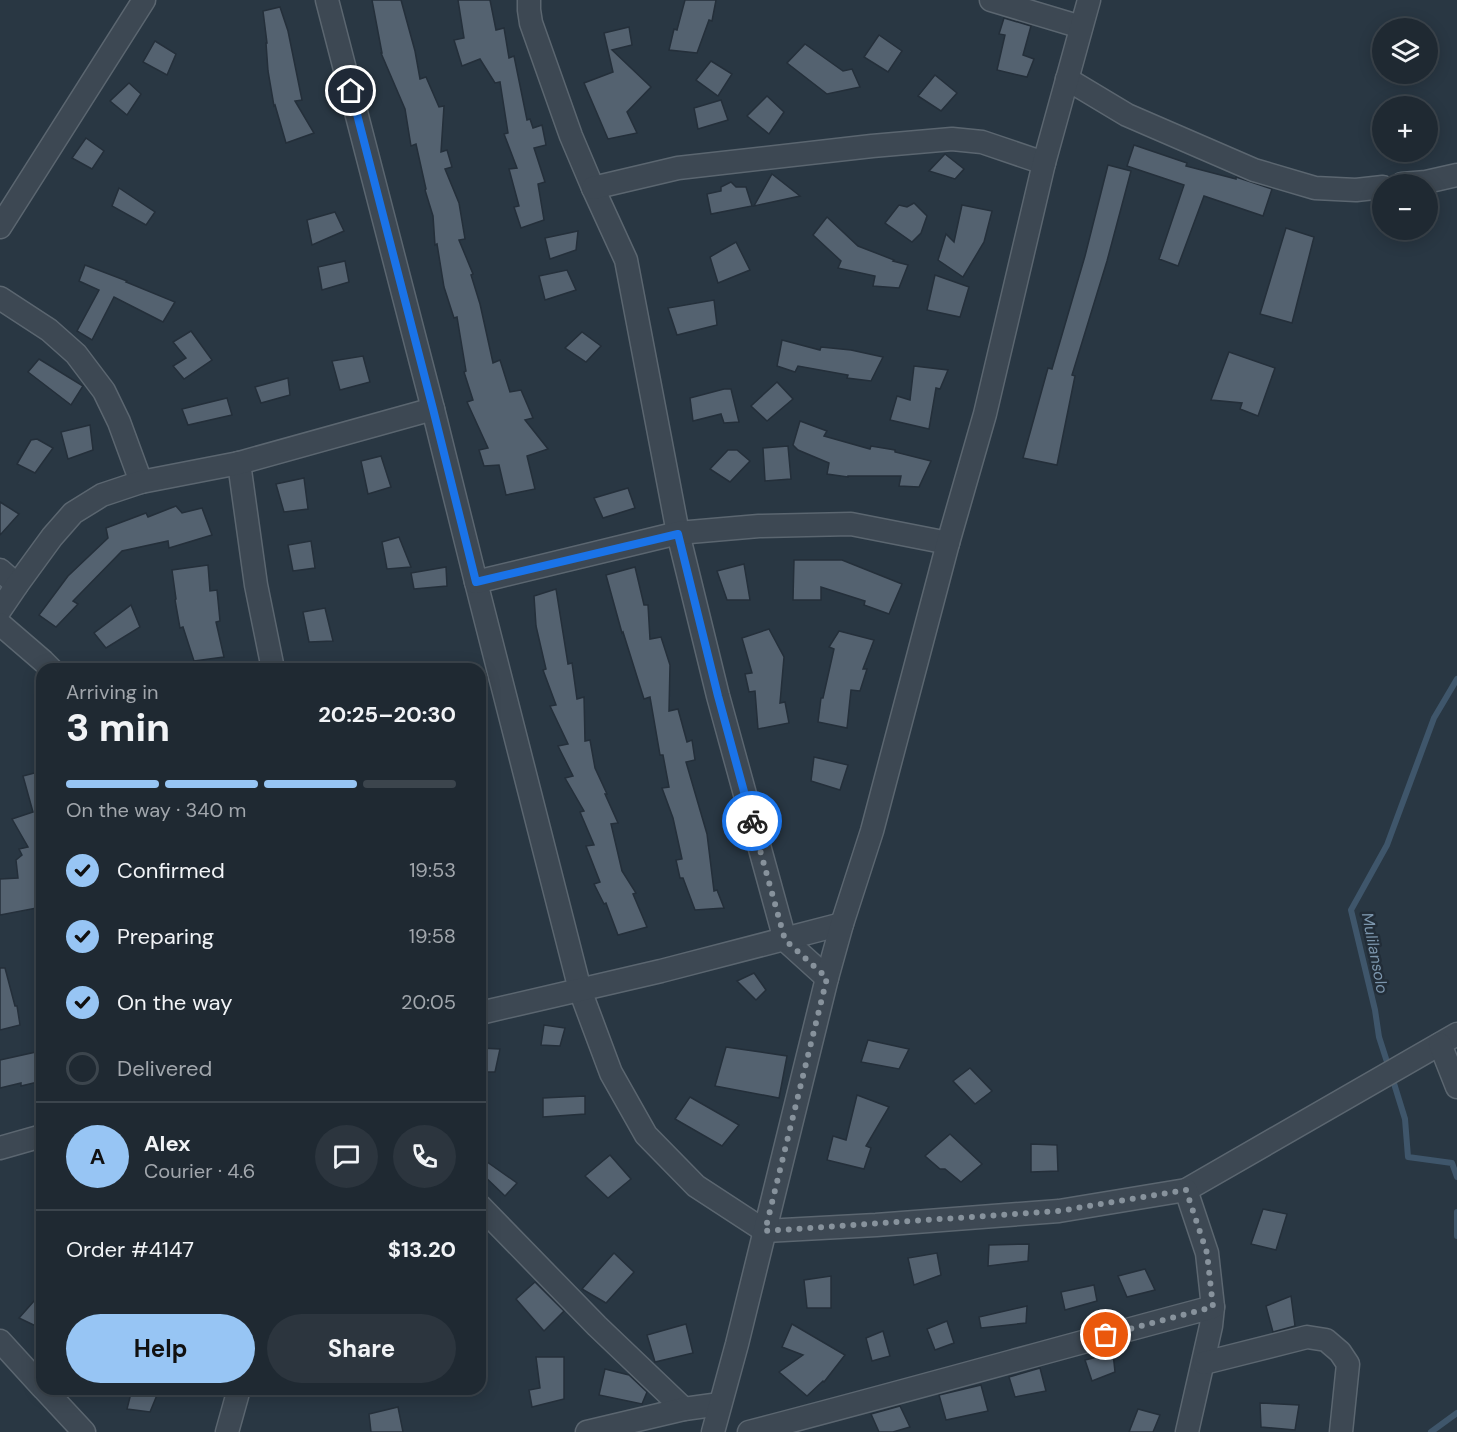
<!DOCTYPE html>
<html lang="en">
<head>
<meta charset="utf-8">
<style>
	body { margin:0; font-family:"DM Sans",sans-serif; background:#2c353e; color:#f1f3f6; height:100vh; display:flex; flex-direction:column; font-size:22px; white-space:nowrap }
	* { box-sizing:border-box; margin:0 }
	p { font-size:20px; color:#a1a6ac }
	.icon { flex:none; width:33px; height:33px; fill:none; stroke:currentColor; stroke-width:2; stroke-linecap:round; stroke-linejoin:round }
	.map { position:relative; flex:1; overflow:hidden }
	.sheet { position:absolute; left:36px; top:663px; width:450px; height:732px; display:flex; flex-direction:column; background:#1f2932; border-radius:18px; box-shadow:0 3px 15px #0003,0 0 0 2px #3c454d }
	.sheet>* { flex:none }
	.tools { position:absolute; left:1372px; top:18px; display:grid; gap:12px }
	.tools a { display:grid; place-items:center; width:66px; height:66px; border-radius:50%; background:#1f2932; box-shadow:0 3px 15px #0003,0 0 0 2px #3c454d; font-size:30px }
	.pin { position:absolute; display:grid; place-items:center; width:51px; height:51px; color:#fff; margin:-26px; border:3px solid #fff; border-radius:50%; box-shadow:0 2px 6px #0007 }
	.courier { position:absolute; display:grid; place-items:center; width:60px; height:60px; margin:-30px; border:4px solid #1a73e8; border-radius:50%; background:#fff; color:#222; box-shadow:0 2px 8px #0007 }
	.overview em { font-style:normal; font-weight:700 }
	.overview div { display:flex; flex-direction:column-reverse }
	.overview { display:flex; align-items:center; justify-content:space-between; height:102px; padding:0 30px }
	h1 { font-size:39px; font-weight:700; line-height:45px }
	.bar { display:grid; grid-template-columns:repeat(4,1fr); gap:9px 6px; align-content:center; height:72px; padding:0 30px }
	.bar i { height:8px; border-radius:4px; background:#3c454d }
	.bar .selected { background:#97c5f4 }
	.bar p { grid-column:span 4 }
	.line { display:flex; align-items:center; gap:15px; padding:0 30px; border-top:2px solid #3c454d }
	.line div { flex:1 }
	.round { display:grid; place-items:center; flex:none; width:63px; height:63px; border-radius:32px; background:#2c353e }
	ol { padding:0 30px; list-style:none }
	li { display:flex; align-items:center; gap:18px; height:66px }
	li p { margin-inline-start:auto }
	li .icon { padding:6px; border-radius:50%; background:#97c5f4; color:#111; stroke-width:4 }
	li:last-child { color:#a1a6ac }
	li i { width:33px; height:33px; border:3px solid #3c454d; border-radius:50% }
	.primary-button { display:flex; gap:12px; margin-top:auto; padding:12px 30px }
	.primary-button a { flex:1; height:69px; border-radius:36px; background:#97c5f4; color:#111; font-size:24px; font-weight:700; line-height:69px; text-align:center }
	.primary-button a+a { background:#2c353e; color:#f1f3f6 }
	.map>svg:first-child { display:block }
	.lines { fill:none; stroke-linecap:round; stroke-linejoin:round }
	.stream { stroke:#3f566b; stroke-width:6 }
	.building { fill:#546270; stroke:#242f3a; stroke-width:1.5 }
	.minor-casing { stroke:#5b6670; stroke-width:25 }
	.minor { stroke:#3d4853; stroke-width:22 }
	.done { stroke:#87929c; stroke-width:6; stroke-dasharray:0 10.8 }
	.route { stroke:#1a73e8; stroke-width:8 }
	.labels { text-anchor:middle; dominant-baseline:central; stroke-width:5; stroke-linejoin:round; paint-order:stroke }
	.water-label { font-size:16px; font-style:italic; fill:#7c96ad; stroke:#222d38 }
</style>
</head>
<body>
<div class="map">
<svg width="1457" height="1432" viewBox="0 0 1457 1432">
	<rect width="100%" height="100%" fill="#293743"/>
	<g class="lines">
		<g class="stream">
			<polyline points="1389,1068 1379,1037 1375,1010 1351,910 1387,845 1434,718 1457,679"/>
			<polyline points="1392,1077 1405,1119 1408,1157 1452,1163 1457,1177"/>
			<polyline points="1457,1212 1457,1236"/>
			<polyline points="1431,1432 1457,1413"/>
		</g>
	</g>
	<g class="building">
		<polygon points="372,0 401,0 415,51 420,79 426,77 439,107 444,106 441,152 447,150 452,167 445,169 459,203 465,239 459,240 473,274 471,275 480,304 493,363 500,360 510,392 521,390 533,418 525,420 548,449 527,456 535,489 506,495 499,465 484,466 479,450 488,448 467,402 473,400 464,372 466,371 457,317 454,318 444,287 437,244 435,245 433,216 425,190 426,189 416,144 411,146 405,109 381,53 382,53"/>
		<polygon points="458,0 490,0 496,30 504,28 509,58 514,56 527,120 530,119 533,128 542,125 546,145 534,148 545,182 538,184 544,220 521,228 514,207 519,206 509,169 517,168 504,134 508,133 500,82 495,83 480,59 462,66 454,40 464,38"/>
		<polygon points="685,0 716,0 712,21 709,20 697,53 669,50 674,29 677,30"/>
		<polygon points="280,7 288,31 302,100 295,101 314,133 286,143 275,105 274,106 268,71 266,43 267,43 263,11"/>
		<polygon points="1004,18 1031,26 1023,55 1034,59 1027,77 997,70 1005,35 999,34"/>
		<polygon points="629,27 632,45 612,50 651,87 627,112 637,133 608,139 584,83 613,72 604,33"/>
		<polygon points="879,35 902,51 888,72 864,57"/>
		<polygon points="155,41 176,54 167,75 143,62"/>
		<polygon points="805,44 843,71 852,69 860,87 827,94 787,63"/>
		<polygon points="711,61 732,74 718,96 696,80"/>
		<polygon points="935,75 957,93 941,111 918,96"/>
		<polygon points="129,83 141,94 127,115 110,101"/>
		<polygon points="767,96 784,112 769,134 747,116"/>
		<polygon points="721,100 728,120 698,129 694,108"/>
		<polygon points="86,138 104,151 92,169 72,158"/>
		<polygon points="1134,145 1187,163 1186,166 1236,179 1236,177 1272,189 1263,216 1204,196 1178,266 1159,259 1184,185 1127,166"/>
		<polygon points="945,154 964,169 955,179 929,171"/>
		<polygon points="1108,165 1131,171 1107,261 1072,375 1075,376 1057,465 1023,458 1048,368 1052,369 1085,256"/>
		<polygon points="772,174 800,196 754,206"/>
		<polygon points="731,182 736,187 746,187 752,206 711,214 707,194 721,191 721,187"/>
		<polygon points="119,188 155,212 146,225 112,206"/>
		<polygon points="914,203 927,216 921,233 912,242 885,223 899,205 907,207"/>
		<polygon points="962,205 992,211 984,242 963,277 938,260 946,234 954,242"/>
		<polygon points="335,212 344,231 312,245 307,220"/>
		<polygon points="827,217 858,246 894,260 893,261 908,265 899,288 873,286 875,276 838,268 841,261 813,235"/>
		<polygon points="1286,228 1314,237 1292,323 1260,314"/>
		<polygon points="578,231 576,250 550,259 545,238"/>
		<polygon points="736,242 750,270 718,283 710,257"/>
		<polygon points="345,261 349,282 322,290 318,267"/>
		<polygon points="85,265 127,281 126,282 175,302 163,322 114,297 92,340 77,331 99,290 79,281"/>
		<polygon points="567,270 576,290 545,300 539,276"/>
		<polygon points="935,275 969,287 960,317 927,310"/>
		<polygon points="714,300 717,325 677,335 668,308"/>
		<polygon points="191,331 212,360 184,379 173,366 186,358 173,342"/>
		<polygon points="582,332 601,346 586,362 565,348"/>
		<polygon points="782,340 820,350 821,347 851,350 883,357 871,381 847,378 848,375 798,366 795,372 777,366"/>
		<polygon points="1229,352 1275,368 1258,416 1240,409 1242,403 1211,400"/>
		<polygon points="363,356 370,382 340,390 332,361"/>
		<polygon points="39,359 83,386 71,405 28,372"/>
		<polygon points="914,366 948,370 940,389 936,388 929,429 890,420 897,396 910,400"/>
		<polygon points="288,378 290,395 261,403 255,387"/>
		<polygon points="777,382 793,399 767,421 751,406"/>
		<polygon points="724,389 731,389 739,422 724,423 721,414 693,421 690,398"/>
		<polygon points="227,398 232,415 188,425 182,409"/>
		<polygon points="800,421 827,431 824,436 870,449 871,446 895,450 895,452 931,461 919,487 899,486 901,476 848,476 848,477 827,474 829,463 798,450 793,445"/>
		<polygon points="90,425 93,450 68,459 61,432"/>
		<polygon points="37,439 53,448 35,473 17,464 31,440"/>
		<polygon points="788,446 791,479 765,481 763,448"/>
		<polygon points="728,450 737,450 750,461 730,482 710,469"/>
		<polygon points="381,456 391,487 368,494 361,461"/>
		<polygon points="304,478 308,509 284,512 276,484"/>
		<polygon points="628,488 635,508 603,518 594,498"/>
		<polygon points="0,502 19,514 0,535"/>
		<polygon points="176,506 182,513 202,508 212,535 169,548 168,541 122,551 73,601 78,604 56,627 39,615 68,576 108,538 106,528 146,513 148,517"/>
		<polygon points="399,537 411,567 387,569 382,542"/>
		<polygon points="311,541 315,568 293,571 288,545"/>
		<polygon points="794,560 842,560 902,584 889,614 864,605 865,601 821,587 821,600 793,600"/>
		<polygon points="744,564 750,600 727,600 717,571"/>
		<polygon points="208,565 210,591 217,590 220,621 216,622 224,657 194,661 183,627 180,628 175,600 176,599 172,570"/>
		<polygon points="446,567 447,586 414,589 411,573"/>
		<polygon points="635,567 644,605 648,605 650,639 661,637 670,665 669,711 678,709 687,742 692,740 695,760 686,762 707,834 714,891 717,890 724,908 695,910 683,878 680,878 676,860 682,859 673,818 662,788 669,787 663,755 660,755 650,697 644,699 623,632 622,633 606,575"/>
		<polygon points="556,589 568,664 572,663 577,699 584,697 585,741 590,740 595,768 607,794 605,794 618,823 611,824 622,871 636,893 633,894 647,927 618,935 606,903 604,904 594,884 600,882 586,846 594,845 580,812 584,811 565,778 573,776 558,746 568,744 550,706 556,705 543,670 546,669 536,626 534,596"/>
		<polygon points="131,605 140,627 106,648 94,633"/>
		<polygon points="325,608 333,641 309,642 303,612"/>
		<polygon points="769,629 784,657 780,703 785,702 789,723 758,729 755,691 749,692 745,674 752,673 742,638"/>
		<polygon points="839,631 874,640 863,669 867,669 860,691 851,690 847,728 818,722 821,698 823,698 834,649 829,647"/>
		<polygon points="814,757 848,765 840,790 811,781"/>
		<polygon points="42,771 42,907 0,915 0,879 18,878 16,860 22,855 19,849 28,847 12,819 33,812 23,776"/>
		<polygon points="0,968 5,968 15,1006 17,1006 20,1025 0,1030"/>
		<polygon points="754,973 766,990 756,1000 737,981"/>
		<polygon points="544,1025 565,1028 560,1046 541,1045"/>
		<polygon points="868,1040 909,1049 899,1069 861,1062"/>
		<polygon points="726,1047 787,1056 779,1098 715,1086"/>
		<polygon points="480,1048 500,1049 495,1072 480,1072"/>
		<polygon points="36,1052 42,1072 42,1081 21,1086 21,1083 0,1088 0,1060"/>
		<polygon points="970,1068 992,1091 975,1104 953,1081"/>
		<polygon points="857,1095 889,1107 866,1146 871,1148 864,1169 827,1160 833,1136 846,1140"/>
		<polygon points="585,1096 585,1114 543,1117 543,1098"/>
		<polygon points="690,1097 739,1125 722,1146 675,1119"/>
		<polygon points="950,1134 982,1164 961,1182 945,1169 940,1169 925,1156"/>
		<polygon points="1031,1144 1057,1145 1058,1171 1031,1172"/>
		<polygon points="610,1155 631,1179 608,1198 585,1176"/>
		<polygon points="480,1157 517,1183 505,1196 480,1172"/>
		<polygon points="1263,1209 1287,1214 1276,1250 1251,1244"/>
		<polygon points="1029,1244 1028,1261 988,1266 989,1245"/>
		<polygon points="614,1253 634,1272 606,1303 582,1289"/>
		<polygon points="937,1253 941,1275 914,1285 908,1258"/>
		<polygon points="1145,1269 1155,1290 1127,1297 1118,1276"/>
		<polygon points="831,1276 831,1308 807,1308 804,1280"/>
		<polygon points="535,1282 564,1311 544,1331 516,1299"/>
		<polygon points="1094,1285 1097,1301 1065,1310 1061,1292"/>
		<polygon points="42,1292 42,1329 19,1318"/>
		<polygon points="1291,1296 1295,1326 1273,1332 1266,1306"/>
		<polygon points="1027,1306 1026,1323 981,1328 979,1317"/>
		<polygon points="947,1321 954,1343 935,1350 927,1329"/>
		<polygon points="686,1324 693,1353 655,1362 647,1335"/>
		<polygon points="792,1324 845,1355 824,1382 823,1381 807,1396 779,1372 803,1355 782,1347"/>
		<polygon points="883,1331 890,1356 872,1361 866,1338"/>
		<polygon points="1113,1353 1115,1372 1092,1381 1085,1360"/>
		<polygon points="536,1357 564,1357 564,1399 532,1407 529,1390 540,1388"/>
		<polygon points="1040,1368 1046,1391 1015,1397 1009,1377"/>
		<polygon points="605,1369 629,1375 647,1392 642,1404 599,1395"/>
		<polygon points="981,1385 988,1411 946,1420 939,1395"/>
		<polygon points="132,1389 140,1389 157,1395 150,1412 127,1409"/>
		<polygon points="1260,1403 1299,1405 1295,1430 1261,1427"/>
		<polygon points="900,1406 910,1427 893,1432 879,1432 871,1414"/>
		<polygon points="398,1407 403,1432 371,1432 369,1414"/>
		<polygon points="1138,1409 1160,1415 1153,1432 1129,1432"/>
	</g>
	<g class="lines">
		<g class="minor-casing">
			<g id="minor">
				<polyline points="327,0 433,409 476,582 580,990 611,1073 646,1135 696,1186 765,1231 876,1225 1059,1211 1186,1190 1457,1034"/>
				<polyline points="529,0 529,10 531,23 571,136 593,188 626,260 678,533 718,696 785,940 827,978"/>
				<polyline points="991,0 1081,27"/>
				<polyline points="1067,79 1127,115 1254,170 1315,188 1356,190 1383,187"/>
				<polyline points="1402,184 1426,182 1457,175"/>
				<polyline points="593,188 678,168 872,146 952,139 982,142 1044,163"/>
				<polyline points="0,227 144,0"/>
				<polyline points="0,298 49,330 76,354 104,391 119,422 141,482"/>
				<polyline points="239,463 256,585 273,669"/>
				<polyline points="0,570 17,585"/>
				<polyline points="476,582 678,533 759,526 851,524 948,543"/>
				<polyline points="0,610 17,585 52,537 73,513 102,495 141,482 239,463 433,409"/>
				<polyline points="0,624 43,661 51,669"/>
				<polyline points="480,1013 661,971 842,924"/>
				<polyline points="1440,1044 1457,1087"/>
				<polyline points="0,1148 42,1136"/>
				<polyline points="1186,1190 1207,1253 1213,1307 1211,1326 1187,1432"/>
				<polyline points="480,1206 597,1326 684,1409"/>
				<polyline points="0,1341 42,1387"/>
				<polyline points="1204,1363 1307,1337 1326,1340 1340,1352 1348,1364 1341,1432"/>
				<polyline points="44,1389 84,1432"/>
				<polyline points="227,1432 239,1389"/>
				<polyline points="587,1432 684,1409 720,1404"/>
				<polyline points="713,1432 737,1344 827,978 842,924 872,831 948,543 985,414 1044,163 1089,0"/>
				<path d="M749 1432C904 1392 1058 1348 1213 1307"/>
			</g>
		</g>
		<use href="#minor" class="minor"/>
	</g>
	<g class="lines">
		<polyline class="done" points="752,821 785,940 827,978 765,1231 1059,1211 1186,1190 1207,1253 1213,1307 1106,1335"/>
		<polyline class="route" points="351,91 433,409 476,582 678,534 718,696 752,821"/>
	</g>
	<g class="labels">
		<g class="water-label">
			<text transform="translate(1375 953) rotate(79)">Mulilansolo</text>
		</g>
	</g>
</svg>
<div class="tools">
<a><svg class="icon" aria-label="layers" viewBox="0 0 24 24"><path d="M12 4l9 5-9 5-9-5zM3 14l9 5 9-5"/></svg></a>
<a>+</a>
<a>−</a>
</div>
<div class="pin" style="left:1106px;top:1335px;background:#ea580c"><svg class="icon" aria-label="bag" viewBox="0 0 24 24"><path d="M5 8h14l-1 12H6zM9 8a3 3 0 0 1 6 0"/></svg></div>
<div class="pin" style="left:351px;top:91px;background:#1f2937"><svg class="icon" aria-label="home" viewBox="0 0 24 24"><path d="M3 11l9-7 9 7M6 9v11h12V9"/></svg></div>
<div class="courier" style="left:752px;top:821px"><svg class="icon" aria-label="bike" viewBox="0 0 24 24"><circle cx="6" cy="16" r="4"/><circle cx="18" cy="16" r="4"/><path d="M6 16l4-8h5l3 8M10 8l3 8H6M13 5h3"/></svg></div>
<section class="sheet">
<div class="overview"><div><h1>3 min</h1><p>Arriving in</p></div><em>20:25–20:30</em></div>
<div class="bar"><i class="selected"></i><i class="selected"></i><i class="selected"></i><i></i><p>On the way · 340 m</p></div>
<ol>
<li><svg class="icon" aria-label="check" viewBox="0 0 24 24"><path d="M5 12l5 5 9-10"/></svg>Confirmed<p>19:53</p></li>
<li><svg class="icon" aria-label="check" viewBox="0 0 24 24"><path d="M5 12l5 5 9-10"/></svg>Preparing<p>19:58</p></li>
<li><svg class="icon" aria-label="check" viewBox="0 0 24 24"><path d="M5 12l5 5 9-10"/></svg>On the way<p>20:05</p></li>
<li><i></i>Delivered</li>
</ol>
<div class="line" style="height:108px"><b class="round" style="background:#97c5f4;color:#111">A</b><div><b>Alex</b><p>Courier · 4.6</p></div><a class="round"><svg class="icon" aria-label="chat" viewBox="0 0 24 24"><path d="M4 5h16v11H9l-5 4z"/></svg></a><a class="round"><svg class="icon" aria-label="phone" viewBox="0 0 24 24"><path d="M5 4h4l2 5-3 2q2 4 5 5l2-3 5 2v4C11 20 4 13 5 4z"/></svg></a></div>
<div class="line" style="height:78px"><div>Order #4147</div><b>$13.20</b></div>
<div class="primary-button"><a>Help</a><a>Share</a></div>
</section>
</div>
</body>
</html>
